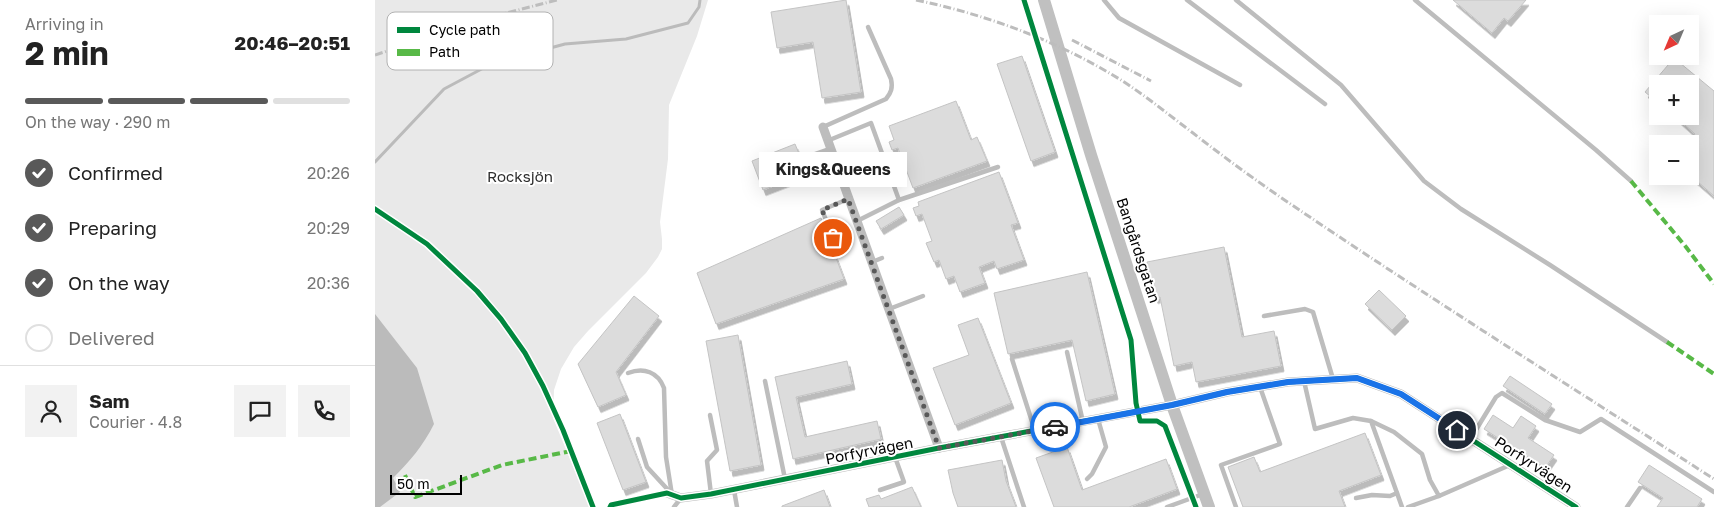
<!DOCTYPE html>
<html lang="en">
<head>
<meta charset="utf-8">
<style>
	body { margin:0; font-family:"Golos Text",sans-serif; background:#f2f2f2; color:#222; height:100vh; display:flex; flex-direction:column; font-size:19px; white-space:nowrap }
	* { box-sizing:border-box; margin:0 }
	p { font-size:16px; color:#767676 }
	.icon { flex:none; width:28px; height:28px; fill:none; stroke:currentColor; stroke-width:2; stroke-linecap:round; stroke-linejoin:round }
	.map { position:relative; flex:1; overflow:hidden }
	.sheet { display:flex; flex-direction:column; background:#fff; width:375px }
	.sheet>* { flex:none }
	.needle { width:32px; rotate:224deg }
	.controls { position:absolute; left:1274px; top:15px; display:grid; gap:10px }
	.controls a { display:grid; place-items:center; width:50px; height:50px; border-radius:0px; background:#fff; box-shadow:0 5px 20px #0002; font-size:25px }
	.scale { position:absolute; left:15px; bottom:12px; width:72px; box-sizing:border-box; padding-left:5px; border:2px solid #000; border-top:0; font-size:14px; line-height:18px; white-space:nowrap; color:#000; -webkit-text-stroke:4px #fff; paint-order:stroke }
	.pin { position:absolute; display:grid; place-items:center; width:42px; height:42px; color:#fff; margin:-21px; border:2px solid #fff; border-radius:50%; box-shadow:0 1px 5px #0007 }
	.courier { position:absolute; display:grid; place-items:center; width:50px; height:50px; margin:-25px; border:4px solid #1a73e8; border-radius:50%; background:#fff; color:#222; box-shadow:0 1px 6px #0007 }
	.bubble { position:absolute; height:35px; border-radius:0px; background:#fff; box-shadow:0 5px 20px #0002; font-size:16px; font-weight:700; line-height:35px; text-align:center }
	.summary em { font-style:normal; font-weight:700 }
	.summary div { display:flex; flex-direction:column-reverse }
	.summary { display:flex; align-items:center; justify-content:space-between; height:85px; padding:0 25px }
	h1 { font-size:32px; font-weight:700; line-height:38px }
	.bar { display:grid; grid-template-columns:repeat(4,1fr); gap:8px 5px; align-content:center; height:60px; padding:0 25px }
	.bar i { height:6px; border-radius:4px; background:#e0e0e0 }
	.bar .selected { background:#595959 }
	.bar p { grid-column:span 4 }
	.line { display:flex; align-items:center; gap:12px; padding:0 25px; border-top:1px solid #e0e0e0 }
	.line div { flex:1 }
	.round { display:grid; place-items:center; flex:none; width:52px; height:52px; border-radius:0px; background:#f2f2f2 }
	ol { padding:0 25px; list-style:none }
	li { display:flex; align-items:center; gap:15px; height:55px }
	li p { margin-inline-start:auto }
	li .icon { padding:5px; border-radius:50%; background:#595959; color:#fff; stroke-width:4 }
	li:last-child { color:#767676 }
	li i { width:28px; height:28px; border:2px solid #e0e0e0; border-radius:50% }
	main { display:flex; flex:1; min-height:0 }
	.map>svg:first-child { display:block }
	.green { fill:#e9e9e9 }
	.water { fill:#bbb }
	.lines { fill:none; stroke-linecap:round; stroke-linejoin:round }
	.stream { stroke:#bbb; stroke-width:3 }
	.building { fill:#dcdcdc; stroke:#c4c4c4; filter:url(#shadow) }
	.service { stroke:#bdbdbd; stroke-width:4.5 }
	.minor { stroke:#bdbdbd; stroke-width:9 }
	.secondary { stroke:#c0c0c0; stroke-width:12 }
	.rail { stroke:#bdbdbd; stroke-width:3; stroke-dasharray:8 2.5 1 2.5; stroke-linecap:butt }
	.quiet { stroke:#58b947; stroke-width:4; stroke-dasharray:8 4; stroke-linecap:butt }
	.cycleway-casing { stroke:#fff; stroke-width:8 }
	.cycleway { stroke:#00873e; stroke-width:5 }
	.done { stroke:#595959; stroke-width:5; stroke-dasharray:0 9 }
	.route { stroke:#1a73e8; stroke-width:6 }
	.labels { text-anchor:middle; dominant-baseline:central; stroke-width:4; stroke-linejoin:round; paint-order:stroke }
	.park-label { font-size:15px; fill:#2e2e2e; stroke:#fff }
	.street-label { font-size:15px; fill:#000; stroke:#fff }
	.key { fill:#fff; stroke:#b2b2b2; stroke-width:1 }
	.key-label { font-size:14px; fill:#000 }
</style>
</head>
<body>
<main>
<section class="sheet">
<div class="summary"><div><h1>2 min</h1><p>Arriving in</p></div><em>20:46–20:51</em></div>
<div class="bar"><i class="selected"></i><i class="selected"></i><i class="selected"></i><i></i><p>On the way · 290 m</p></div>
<ol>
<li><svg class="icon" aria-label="check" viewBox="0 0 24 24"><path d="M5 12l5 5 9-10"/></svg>Confirmed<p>20:26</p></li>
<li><svg class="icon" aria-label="check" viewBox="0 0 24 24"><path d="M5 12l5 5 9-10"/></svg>Preparing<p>20:29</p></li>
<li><svg class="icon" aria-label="check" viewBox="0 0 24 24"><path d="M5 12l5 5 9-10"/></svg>On the way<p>20:36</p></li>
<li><i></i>Delivered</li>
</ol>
<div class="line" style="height:90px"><a class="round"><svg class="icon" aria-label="person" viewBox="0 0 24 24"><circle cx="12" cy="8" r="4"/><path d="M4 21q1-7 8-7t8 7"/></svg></a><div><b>Sam</b><p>Courier · 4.8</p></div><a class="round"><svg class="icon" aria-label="chat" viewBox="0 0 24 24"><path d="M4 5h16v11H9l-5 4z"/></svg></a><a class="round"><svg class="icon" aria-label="phone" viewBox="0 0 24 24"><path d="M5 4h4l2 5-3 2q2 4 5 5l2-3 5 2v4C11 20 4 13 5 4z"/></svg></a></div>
</section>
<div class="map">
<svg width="1339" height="507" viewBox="0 0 1339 507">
	<defs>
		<filter id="shadow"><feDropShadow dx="3" dy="5.5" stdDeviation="0" flood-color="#0004"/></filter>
	</defs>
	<rect width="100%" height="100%" fill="#fff"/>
	<polygon class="green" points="0,0 333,0 322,36 294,105 293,159 285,222 287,239 287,249 283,257 271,273 213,331 199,347 186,369 179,390 178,418 215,507 0,507"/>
	<path class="water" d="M0 314 42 368 59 424C48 446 35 461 18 478L25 492 5 507H0Z"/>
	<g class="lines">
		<polyline class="stream" points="0,162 69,89 116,64 190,44 251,39 313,23 324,7 325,0"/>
	</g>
	<g class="building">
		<polygon points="471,0 486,92 447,98 438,42 402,48 396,12"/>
		<polygon points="1078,0 1151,0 1133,21 1129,18 1117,33"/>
		<polygon points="647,56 680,152 656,161 622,64"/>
		<polygon points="1299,58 1339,91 1339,196 1315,175 1315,140 1320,134 1300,116 1315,116 1315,84 1282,84 1282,102 1270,92"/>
		<polygon points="581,101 596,140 602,137 612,161 538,188 523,148 517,150 514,142 519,140 514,126"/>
		<polygon points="420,144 432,173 388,190 377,161"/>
		<polygon points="624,172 643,223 636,225 649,260 622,269 619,261 604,267 610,283 585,292 579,276 571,279 564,260 559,262 551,243 557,241 547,214 541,216 538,208 544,206 543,202"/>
		<polygon points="524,207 529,215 506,229 501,221"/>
		<polygon points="446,218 469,279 341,324 322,273"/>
		<polygon points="849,247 867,337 899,331 906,366 821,382 817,362 799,366 785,297 780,298 772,262"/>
		<polygon points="712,272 740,394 711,401 697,340 633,354 619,293"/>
		<polygon points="1004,290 1031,316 1017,330 990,304"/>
		<polygon points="259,296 284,316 241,372 251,395 223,407 203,364"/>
		<polygon points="603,318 636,403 580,425 558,368 594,355 583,325"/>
		<polygon points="363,335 386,465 355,471 331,341"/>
		<polygon points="472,361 477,384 421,397 430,437 502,421 506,439 418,459 400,377"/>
		<polygon points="1135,376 1177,404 1170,414 1128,386"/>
		<polygon points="245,414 271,482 248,490 222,423"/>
		<polygon points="1118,415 1138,428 1146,416 1161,426 1153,438 1179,455 1170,468 1109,429"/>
		<polygon points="990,433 1006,475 964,491 970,507 868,507 853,467 879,457 885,472"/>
		<polygon points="692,447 707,490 791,459 802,489 754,507 679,507 661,458"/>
		<polygon points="627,460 631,481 641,507 583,507 578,493 573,470"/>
		<polygon points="1274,465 1327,499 1322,507 1282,507 1288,498 1263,482"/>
		<polygon points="537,487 546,507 494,507 491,499 504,495 506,499"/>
		<polygon points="449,490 455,507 407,507 407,506"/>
	</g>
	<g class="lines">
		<g class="service">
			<polyline points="729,0 744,18 865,85"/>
			<polyline points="812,0 950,104"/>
			<polyline points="861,0 966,85 1049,181 1086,209 1175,265 1292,342"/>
			<polyline points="1040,0 1221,150 1256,181"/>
			<path d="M448 127 511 99C516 93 518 88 516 79L493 27"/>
			<polyline points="452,141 496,123 524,200"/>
			<polyline points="429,158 455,149"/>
			<polyline points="482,221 524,200 623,167"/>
			<polyline points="464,252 447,210 473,199"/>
			<polyline points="497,262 507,258"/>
			<polyline points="514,309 548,296"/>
			<polyline points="889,316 930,309 938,312 958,379"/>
			<polyline points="692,352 708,422"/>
			<polyline points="637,359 660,431"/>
			<path d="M253 373C269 367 283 372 289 388L291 457 297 495"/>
			<polyline points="390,381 410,479"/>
			<polyline points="929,381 940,429 978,418 996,421 1022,493 1015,496 997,495 981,498"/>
			<polyline points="335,415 342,450 332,461 336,494"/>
			<polyline points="996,421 1019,432 1047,454 1055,480 1064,496 1135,465"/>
			<polyline points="626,437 649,507"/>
			<polyline points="1096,438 1121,397 1127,393 1170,420 1205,432 1226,419 1339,492"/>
			<polyline points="263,439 272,467 295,492"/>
			<polyline points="712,479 717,474 731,447 723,419"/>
			<polyline points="359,490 362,507"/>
			<polyline points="505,490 529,482 520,457"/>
			<polyline points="1022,493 1027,507"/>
			<polyline points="299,507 306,498"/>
			<polyline points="792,507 828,494"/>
			<polyline points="861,507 846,465 905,444 885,387"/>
			<polyline points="1033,507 1064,496"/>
			<polyline points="1252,507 1265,488"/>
		</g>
		<g class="minor">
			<polyline points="448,127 564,448"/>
			<polyline points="292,493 306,498 336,494 564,448 797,405 852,392 913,382 982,378 1026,394 1201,507"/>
		</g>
		<polyline class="secondary" points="669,0 716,155 797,405 834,507"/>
		<g class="rail">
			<path d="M541 0C613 15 683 41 746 80 771 96 794 115 818 133 850 158 883 182 917 205 1056 299 1198 388 1339 479"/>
			<polyline points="697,40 776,81"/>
			<polyline points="0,55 112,18 182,0"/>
		</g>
		<g class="quiet">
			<polyline points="1256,181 1311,247 1339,284"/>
			<polyline points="1292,342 1339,374"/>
			<polyline points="30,475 40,497 127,465 196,451"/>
		</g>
		<g class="cycleway-casing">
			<g id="cycleway">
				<polyline points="649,0 756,340 761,403 765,421 782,421 790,426 821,507"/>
				<polyline points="0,209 52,244 102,291 126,319 150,353 168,386 188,430 218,507"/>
				<polyline points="235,507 236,505 292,493 306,498 336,494 564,448 797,405 852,392 913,382 982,378 1026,394 1201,507"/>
			</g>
		</g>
		<use href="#cycleway" class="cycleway"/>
	</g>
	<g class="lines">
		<polyline class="done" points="458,238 447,210 473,199 564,448 680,427"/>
		<polyline class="route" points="680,427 797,405 852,392 913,382 982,378 1026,394 1082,430"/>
	</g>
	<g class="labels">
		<g class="park-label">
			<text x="145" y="176">Rocksjön</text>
		</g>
		<g class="street-label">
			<text transform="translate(764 250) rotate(72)">Bangårdsgatan</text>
			<text transform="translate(494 450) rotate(-11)">Porfyrvägen</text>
			<text transform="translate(1159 464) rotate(33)">Porfyrvägen</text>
		</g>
	</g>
	<rect x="12" y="12" width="166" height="58" rx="8" class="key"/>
	<rect x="22" y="27" width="23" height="6" fill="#00873e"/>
	<rect x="22" y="49" width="23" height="7" fill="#58b947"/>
	<g class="key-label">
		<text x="54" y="35">Cycle path</text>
		<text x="54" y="57">Path</text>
	</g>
</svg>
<div class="controls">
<a><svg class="needle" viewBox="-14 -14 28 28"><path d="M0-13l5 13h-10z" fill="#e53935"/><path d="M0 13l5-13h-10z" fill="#767676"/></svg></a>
<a>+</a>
<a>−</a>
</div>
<div class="scale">50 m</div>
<div class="pin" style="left:458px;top:238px;background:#ea580c"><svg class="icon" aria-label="bag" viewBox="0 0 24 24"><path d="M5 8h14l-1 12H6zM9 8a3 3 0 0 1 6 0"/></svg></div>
<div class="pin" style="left:1082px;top:430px;background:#1f2937"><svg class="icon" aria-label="home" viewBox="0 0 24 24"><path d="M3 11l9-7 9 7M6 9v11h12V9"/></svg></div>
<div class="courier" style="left:680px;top:427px"><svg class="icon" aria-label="car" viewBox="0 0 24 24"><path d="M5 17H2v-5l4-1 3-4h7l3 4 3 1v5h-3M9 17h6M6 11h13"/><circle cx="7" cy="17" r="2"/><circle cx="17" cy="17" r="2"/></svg></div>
<div class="bubble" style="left:384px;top:152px;width:148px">Kings&amp;Queens</div>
</div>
</main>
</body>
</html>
